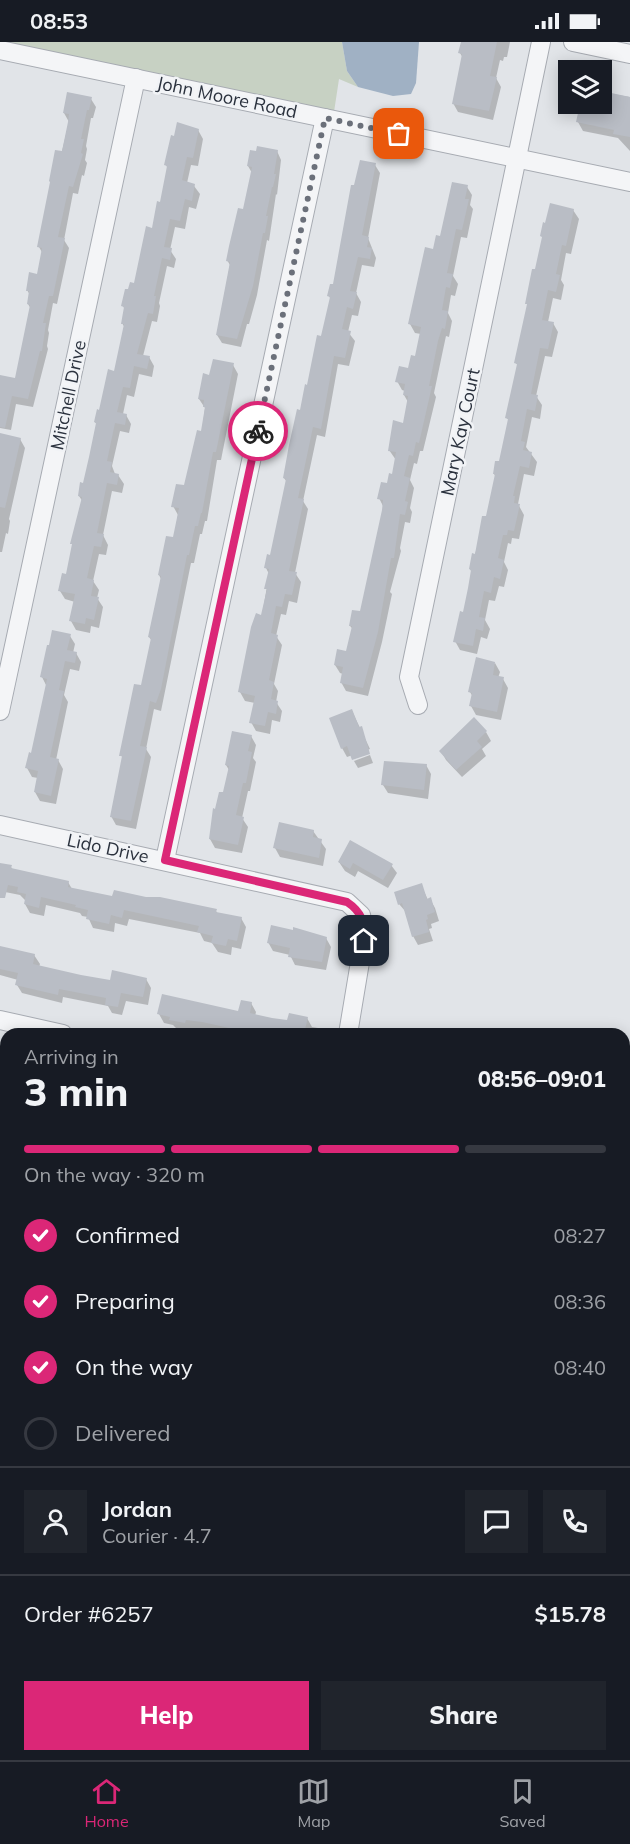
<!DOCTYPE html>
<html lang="en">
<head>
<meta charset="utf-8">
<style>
	body { margin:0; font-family:Mulish,sans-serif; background:#20242c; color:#f1f3f6; height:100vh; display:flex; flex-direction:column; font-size:22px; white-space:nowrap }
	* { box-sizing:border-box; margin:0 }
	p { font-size:20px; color:#9ea1a6 }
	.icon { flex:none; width:33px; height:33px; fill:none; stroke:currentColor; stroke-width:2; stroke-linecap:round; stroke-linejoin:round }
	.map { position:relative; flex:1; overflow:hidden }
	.sheet { position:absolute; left:0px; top:986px; width:630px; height:734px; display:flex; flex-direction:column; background:#171b24; border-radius:18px 18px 0 0; box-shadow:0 3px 15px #0003 }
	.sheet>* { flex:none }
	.fabs { position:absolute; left:558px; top:18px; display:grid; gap:12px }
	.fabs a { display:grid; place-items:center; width:54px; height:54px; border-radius:0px; background:#171b24; box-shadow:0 3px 15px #0003; font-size:30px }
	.pin { position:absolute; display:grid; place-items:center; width:51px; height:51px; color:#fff; margin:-26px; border-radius:12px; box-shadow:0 3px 9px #0006 }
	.courier { position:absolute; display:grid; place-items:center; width:60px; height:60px; margin:-30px; border:4px solid #db2777; border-radius:50%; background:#fff; color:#222; box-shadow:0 2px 8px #0007 }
	.summary em { font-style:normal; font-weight:800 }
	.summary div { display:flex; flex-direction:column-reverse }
	.summary { display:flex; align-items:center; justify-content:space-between; height:102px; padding:0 24px }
	h1 { font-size:39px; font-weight:800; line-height:45px }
	.bar { display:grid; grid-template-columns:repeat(4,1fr); gap:9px 6px; align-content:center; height:72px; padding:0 24px }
	.bar i { height:8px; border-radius:4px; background:#363941 }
	.bar .current { background:#db2777 }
	.bar p { grid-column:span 4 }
	.line { display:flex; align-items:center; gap:15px; padding:0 24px; border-top:2px solid #363941 }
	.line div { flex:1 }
	.round { display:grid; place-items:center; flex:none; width:63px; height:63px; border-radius:0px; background:#20242c }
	ol { padding:0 24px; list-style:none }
	li { display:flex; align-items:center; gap:18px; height:66px }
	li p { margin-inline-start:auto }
	li .icon { padding:6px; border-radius:50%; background:#db2777; color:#fff; stroke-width:4 }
	li:last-child { color:#9ea1a6 }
	li i { width:33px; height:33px; border:3px solid #363941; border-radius:50% }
	.action { display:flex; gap:12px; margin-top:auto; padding:12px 24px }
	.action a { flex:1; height:69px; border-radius:0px; background:#db2777; color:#fff; font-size:24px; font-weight:800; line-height:69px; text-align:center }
	.action a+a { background:#20242c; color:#f1f3f6 }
	.status { display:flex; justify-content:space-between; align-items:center; height:42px; padding:0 30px; background:#171b24; direction:ltr }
	.status svg { height:16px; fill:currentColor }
	.tabs { display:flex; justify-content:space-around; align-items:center; height:84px; border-top:2px solid #363941; background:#171b24; font-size:16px; color:#9ea1a6 }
	.tabs a { display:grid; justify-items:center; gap:3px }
	.tabs .current { color:#db2777 }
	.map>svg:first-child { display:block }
	.green { fill:#c7d1c3 }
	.water { fill:#a0b1c4 }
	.shadow { fill:#0003 }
	.building { fill:#b9bdc5 }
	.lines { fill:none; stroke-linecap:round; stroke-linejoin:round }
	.minor-casing { stroke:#a7abb2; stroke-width:20 }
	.minor { stroke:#f4f5f7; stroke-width:18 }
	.done { stroke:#6b707a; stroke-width:6; stroke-dasharray:0 10.8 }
	.route { stroke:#db2777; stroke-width:8 }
	.labels { text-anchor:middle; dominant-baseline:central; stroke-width:5; stroke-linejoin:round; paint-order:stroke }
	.street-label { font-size:18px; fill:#2b323e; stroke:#f1f3f6 }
</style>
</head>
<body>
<div class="status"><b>08:53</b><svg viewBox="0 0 49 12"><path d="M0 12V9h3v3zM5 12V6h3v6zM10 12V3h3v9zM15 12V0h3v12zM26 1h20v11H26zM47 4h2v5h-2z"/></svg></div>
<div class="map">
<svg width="630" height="1718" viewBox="0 0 630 1718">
	<rect width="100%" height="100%" fill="#e1e4e8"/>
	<polygon class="green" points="0,0 342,0 347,29 358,45 339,37 334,70"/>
	<polygon class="water" points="342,0 419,0 416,41 411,52 393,54 358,45 347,29"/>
	<g class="shadow">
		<polygon points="462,0 510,0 507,15 504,15 503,19 500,18 496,36 501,45 493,78 458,70 453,61 463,16 460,11"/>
		<polygon points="602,46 609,48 612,52 630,55 630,109 618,96 583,89 578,80 582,62 602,62"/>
		<polygon points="91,57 96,65 93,76 91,76 86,104 87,107 85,118 87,121 84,134 82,133 78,152 73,151 64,198 69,206 57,262 53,261 48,288 49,291 47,304 48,307 33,365 16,362 11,388 0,386 0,338 16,338 31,267 28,262 30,253 27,248 38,234 43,212 39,205 69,80 64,71"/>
		<polygon points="198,88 203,97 198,124 191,123 187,141 194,144 200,152 196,167 189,165 185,187 175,185 170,208 176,217 174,226 167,224 159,261 160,264 157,280 152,279 143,314 149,315 154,324 152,335 139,332 134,355 127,353 123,372 126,373 131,382 129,391 120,389 112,424 115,432 118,433 124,442 122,451 112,449 103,493 108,503 106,513 99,512 93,539 99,548 97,556 103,565 99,586 91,584 90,591 76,588 71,579 75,560 65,557 60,549 67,534 73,505 72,502 83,460 79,454 84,442 97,383 95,380 115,330 125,286 122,281 125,268 123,264 135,243 161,162 168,127 166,123"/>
		<polygon points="277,109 281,118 277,153 276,152 269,199 267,198 257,253 249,282 247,282 241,305 222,301 217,293 230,223 227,218 244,169 252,131 248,124"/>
		<polygon points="375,123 380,131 368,196 376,216 374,225 362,223 356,251 361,260 358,274 352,273 348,290 355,299 349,324 338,322 325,395 317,393 303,459 308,467 295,531 301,540 297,561 289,559 286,573 281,572 276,594 282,603 274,642 278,649 276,660 282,669 280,680 272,678 270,692 256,689 251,680 255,661 245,659 240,650 262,574 269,532 266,526 271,514 287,440 284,436 331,258 329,254 334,244 356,145"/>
		<polygon points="467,145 472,153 470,163 473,167 467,196 461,195 453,234 458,242 455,254 451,253 448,271 452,279 449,295 446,294 443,308 434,351 436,355 423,409 420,409 417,422 414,421 410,438 414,446 410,466 412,470 410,481 405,480 400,506 401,509 390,550 392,552 382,600 368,654 346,649 341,640 343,632 340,631 335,623 348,611 353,587 350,584 361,571 384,466 379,456 393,434 396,418 389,408 404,382 408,360 404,353 405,349 402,348 397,339 409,327 416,316 421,292 415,291 410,282 434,208"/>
		<polygon points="573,168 579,177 571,212 566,211 561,238 564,243 561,258 553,256 548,280 553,281 558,290 552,315 545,314 536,354 542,363 540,377 532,375 526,405 537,420 534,434 524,432 518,462 524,473 519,497 512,496 511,502 508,501 504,520 508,528 504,545 499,544 495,559 489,558 485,578 490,587 487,597 481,595 477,612 460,608 455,599 464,572 472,531 470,527 487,476 496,435 494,432 500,421 509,379 507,376 518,324 516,321 528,264 527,262 536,229"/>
		<polygon points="233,323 238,332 221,418 217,418 207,479 205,479 202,492 200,492 194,521 191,521 161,669 154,667 146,707 151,715 136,787 116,783 111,774 123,717 121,713 142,645 152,599 149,595 161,537 159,533 174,497 178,473 173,464 185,445 202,390 205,366 199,357 211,335"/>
		<polygon points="0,396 20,397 25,406 9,477 10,479 8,492 6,491 2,510 0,510"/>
		<polygon points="70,594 75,602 73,611 76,611 81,620 79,629 70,627 64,653 68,660 56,718 58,718 63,727 56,762 40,759 35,750 38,736 32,735 27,726 33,713 47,645 42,635"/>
		<polygon points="495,621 500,630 498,636 503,637 508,646 501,678 476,673 471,664 473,655 470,650"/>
		<polygon points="352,669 370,707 347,715 342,706"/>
		<polygon points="486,690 491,699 482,707 486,714 462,735 446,718 441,709"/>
		<polygon points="251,694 256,703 253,716 256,720 250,749 248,749 242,776 248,785 242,811 215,806 210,797 224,752 229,728 226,723"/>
		<polygon points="370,713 373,721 358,726 354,719"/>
		<polygon points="426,723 431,732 428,757 388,751 383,743"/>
		<polygon points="313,789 326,807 323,824 280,815 275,806"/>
		<polygon points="339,820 391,823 397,831 388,846 358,829 355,835 345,829"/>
		<polygon points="0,822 11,825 13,828 68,840 72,847 113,856 216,869 218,872 241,876 246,885 241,907 232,905 231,913 218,910 212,901 204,899 200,891 129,877 127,884 115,881 114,890 93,886 88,875 82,874 80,871 46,863 44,874 30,871 25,862 26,859 20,853 0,849"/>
		<polygon points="421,843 428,858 430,857 435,866 439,879 431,882 432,886 429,887 433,899 418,903 413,894 406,870 399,862"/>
		<polygon points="326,896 331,905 326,928 295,923 290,913 273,909 268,900"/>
		<polygon points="0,906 34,913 40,922 39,925 111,940 146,937 151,946 148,963 126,959 122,973 112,971 108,964 63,955 62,961 22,951 17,943 18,938 0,933"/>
		<polygon points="251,961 256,970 255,974 289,980 307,976 312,985 318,986 321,992 217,992 191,986 190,989 176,986 173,983 164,981 159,972 239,971"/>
		<polygon points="0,1013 6,1014 6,1042 0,1041"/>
		<polygon points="624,1061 630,1062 630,1094 624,1093"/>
		<polygon points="624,1170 630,1171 630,1198 624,1196"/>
		<polygon points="0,1465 6,1467 6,1498 0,1497"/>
		<polygon points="626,1489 630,1490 630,1511 626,1510 624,1507"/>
		<polygon points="0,1565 3,1570 0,1580 4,1581 6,1585 6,1602 0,1600"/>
		<polygon points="11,1713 29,1713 28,1718 14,1718"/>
		<polygon points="48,1713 138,1713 153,1718 69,1718"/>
		<polygon points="182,1713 208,1713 207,1718 185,1718"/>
		<polygon points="514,1713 553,1713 556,1718 514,1718"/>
	</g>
	<g class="building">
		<polygon points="461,0 497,0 490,34 497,35 489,69 452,62 462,12 458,11"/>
		<polygon points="602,49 630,55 630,95 613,92 614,88 576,80 580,62 602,62"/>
		<polygon points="67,50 92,55 89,68 87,68 81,97 84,97 81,111 83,112 73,145 69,144 58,195 65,196 53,254 49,254 43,281 46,281 42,309 40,309 28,357 12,354 5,386 0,385 0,333 15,336 30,263 27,262 29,249 26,249 29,230 37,232 42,206 37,205 50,140 49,139 55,108 62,109 68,80 69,72 63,71"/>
		<polygon points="177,80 199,87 193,116 187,115 182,138 195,142 192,159 185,157 180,179 170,177 164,205 172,206 170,218 162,216 154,254 156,254 153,272 148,271 137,312 150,314 147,327 134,324 130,346 123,345 117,370 127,372 125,383 115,381 107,419 112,420 110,430 119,432 117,443 107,441 97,491 104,492 101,505 94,504 87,536 94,538 91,554 99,555 94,578 86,576 85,582 69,579 75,552 58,549 62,531 66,532 72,502 70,502 82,455 78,454 80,440 83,441 89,415 96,381 94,380 97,367 99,368 108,327 114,329 124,282 121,282 124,265 121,264 125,247 128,247 130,240 134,241 146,184 152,186 157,159 160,160 167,124 164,123 171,93 174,94"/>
		<polygon points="257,104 278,108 274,132 276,132 273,145 272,145 266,174 268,174 265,191 263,191 253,244 237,297 216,293 230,220 226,219 229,204 238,166 243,167 252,125 247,124 250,108 256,109"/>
		<polygon points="360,118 376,121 362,193 369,195 367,205 372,206 370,217 358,215 350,249 357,250 353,267 347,265 342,287 351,289 345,316 334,314 321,387 313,385 298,456 304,457 289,529 297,530 292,553 285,552 282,565 276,564 271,591 278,593 269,638 274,640 271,657 278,659 276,672 268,670 265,684 249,681 255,654 238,650 251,585 256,571 261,573 267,547 264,547 269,527 264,526 267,512 270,513 286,437 283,436 289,403 297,367 300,368 305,342 307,343 317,293 321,294 330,255 327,254 330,242 333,242 351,143 354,143"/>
		<polygon points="452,140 468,143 465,157 469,157 462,188 456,187 447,231 453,232 450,246 446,245 442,268 448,269 445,287 442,286 438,299 429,344 432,344 419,401 416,400 413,414 409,413 404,434 410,436 405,459 408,460 405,473 400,472 394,516 391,516 378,590 363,646 340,641 343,625 334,623 337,607 346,609 352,584 349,584 352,568 360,569 382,468 383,458 377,457 381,440 387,441 389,431 392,432 396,410 388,409 393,378 403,381 408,354 403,353 405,342 395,340 399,324 408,326 411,313 415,314 421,285 408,282 425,205 433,207 436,193 440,194"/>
		<polygon points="550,161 574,167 566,204 562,203 556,232 560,233 556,250 548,248 542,278 554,280 548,307 540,306 534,336 531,352 538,353 535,369 527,367 521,399 525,400 523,408 532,410 529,426 520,424 513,454 515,454 514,461 520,462 514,489 508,488 507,493 503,493 498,516 504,518 500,537 494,535 491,551 484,549 479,575 485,576 483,589 476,587 473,604 453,600 460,569 463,570 468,546 471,528 469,527 472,511 475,512 482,474 486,474 495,432 493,432 495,419 499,419 508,377 505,376 517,322 514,321 527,262 525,262 532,227 535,227 542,195 540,194 543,180 545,181"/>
		<polygon points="213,317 234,321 216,410 213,410 202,471 201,471 198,484 195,484 189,513 187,513 161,647 156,661 150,659 140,704 147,705 131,779 110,775 122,714 119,714 134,642 141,643 151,596 148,595 161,534 158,533 166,494 173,495 179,466 171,465 176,442 184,443 197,388 201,389 205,365 203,365 204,358 198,357 203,331 209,333"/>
		<polygon points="0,391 21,396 5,466 0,465"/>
		<polygon points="52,588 71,592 67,608 77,610 75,621 65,619 59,648 64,649 50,715 59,717 51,754 34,750 38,729 25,726 29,710 31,711 47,637 40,635 47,603 49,603"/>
		<polygon points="476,615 495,620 493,633 504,635 497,670 469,664 472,651 468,650"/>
		<polygon points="352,667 359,685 362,684 370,712 352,718 347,704 341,707 329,676"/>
		<polygon points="474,675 487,689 477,699 482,705 456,728 439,709"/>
		<polygon points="232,689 252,693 248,709 252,710 246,741 243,741 236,773 244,775 238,803 209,797 213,766 215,767 219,750 223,750 229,724 225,723"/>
		<polygon points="384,719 427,722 424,748 381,743"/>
		<polygon points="279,780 314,788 313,795 322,797 319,816 273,806"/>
		<polygon points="350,798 393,822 383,838 353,821 350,827 338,820"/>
		<polygon points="0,821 12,823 11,826 69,839 68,845 112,854 114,848 146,855 160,855 217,867 216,870 242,875 237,899 228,897 226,904 211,901 213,894 197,890 199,884 124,868 122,876 111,873 109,882 86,877 88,868 75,865 76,863 41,855 39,866 24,862 26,852 17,850 18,845 8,843 5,856 0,856"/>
		<polygon points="422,841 427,857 431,855 435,870 427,873 428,877 426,878 429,890 412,895 402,861 398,863 394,850"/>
		<polygon points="271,883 293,888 293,885 327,895 322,920 288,915 290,906 267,901"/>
		<polygon points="0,904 35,912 33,922 81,933 110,938 112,928 147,936 143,955 121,951 118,965 105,963 106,956 59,947 58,953 15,943 18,931 0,927"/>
		<polygon points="162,952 238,969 241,958 252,960 250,971 272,976 287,978 289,971 308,975 304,992 243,992 243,989 202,980 186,978 185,981 169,978 170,975 157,972"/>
	</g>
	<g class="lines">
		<g class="minor-casing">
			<g id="minor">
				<polyline points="573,0 630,12"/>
				<polyline points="0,8 630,140"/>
				<polyline points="418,663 409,635 541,0"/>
				<polyline points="0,669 136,36"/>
				<polyline points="0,783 347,860 361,873 365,890 348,992"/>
				<polyline points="165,818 325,76"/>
				<polyline points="0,978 63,992"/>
				<polyline points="624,1122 630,1123"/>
				<polyline points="0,1232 6,1201"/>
				<polyline points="0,1349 6,1350"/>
				<polyline points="0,1535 6,1536"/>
				<polyline points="265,1713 266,1718"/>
				<polyline points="443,1718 444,1713"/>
			</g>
		</g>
		<use href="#minor" class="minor"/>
	</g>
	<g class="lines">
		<polyline class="done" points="258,389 325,76 399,92"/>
		<path class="route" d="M258 389 165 818 347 860C362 870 366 882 364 899"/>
	</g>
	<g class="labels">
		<g class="street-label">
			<text transform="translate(227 55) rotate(12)">John Moore Road</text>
			<text transform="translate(68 353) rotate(-78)">Mitchell Drive</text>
			<text transform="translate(460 390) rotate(-78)">Mary Kay Court</text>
			<text transform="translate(108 806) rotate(12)">Lido Drive</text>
		</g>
	</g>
</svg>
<div class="fabs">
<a><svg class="icon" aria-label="layers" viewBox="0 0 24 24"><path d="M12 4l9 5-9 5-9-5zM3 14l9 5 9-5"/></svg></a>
</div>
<div class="pin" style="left:399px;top:92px;background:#ea580c"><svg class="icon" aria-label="bag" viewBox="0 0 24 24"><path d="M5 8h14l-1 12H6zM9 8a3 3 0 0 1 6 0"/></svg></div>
<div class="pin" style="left:364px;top:899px;background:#1f2937"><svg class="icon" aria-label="home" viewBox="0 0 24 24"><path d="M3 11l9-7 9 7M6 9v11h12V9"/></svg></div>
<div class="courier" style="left:258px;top:389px"><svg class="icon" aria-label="bike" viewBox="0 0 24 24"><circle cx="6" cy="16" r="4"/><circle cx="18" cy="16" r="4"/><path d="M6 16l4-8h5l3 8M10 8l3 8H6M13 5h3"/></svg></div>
<section class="sheet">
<div class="summary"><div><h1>3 min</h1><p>Arriving in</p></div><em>08:56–09:01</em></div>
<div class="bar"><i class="current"></i><i class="current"></i><i class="current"></i><i></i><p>On the way · 320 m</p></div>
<ol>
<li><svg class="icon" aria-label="check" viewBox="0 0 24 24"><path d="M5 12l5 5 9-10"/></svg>Confirmed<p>08:27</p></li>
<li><svg class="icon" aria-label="check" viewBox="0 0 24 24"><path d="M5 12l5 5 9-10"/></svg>Preparing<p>08:36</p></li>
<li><svg class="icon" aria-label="check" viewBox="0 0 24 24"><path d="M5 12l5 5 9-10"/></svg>On the way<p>08:40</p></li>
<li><i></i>Delivered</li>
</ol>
<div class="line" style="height:108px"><a class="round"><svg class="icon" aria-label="person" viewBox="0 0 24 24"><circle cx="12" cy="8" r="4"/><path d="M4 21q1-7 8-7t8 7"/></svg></a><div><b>Jordan</b><p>Courier · 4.7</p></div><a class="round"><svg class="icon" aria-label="chat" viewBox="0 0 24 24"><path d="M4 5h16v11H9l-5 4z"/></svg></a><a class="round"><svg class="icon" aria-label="phone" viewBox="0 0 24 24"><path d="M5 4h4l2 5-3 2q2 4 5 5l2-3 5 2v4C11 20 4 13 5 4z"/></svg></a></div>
<div class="line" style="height:78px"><div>Order #6257</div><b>$15.78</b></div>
<div class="action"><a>Help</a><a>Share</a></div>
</section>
</div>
<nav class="tabs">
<a class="current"><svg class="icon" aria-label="home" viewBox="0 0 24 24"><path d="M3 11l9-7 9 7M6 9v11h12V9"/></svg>Home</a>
<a><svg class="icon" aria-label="map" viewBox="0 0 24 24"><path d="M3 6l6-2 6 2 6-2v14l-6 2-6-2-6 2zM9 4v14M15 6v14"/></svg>Map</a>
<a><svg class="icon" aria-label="saved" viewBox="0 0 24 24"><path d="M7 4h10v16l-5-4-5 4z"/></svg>Saved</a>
</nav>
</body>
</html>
